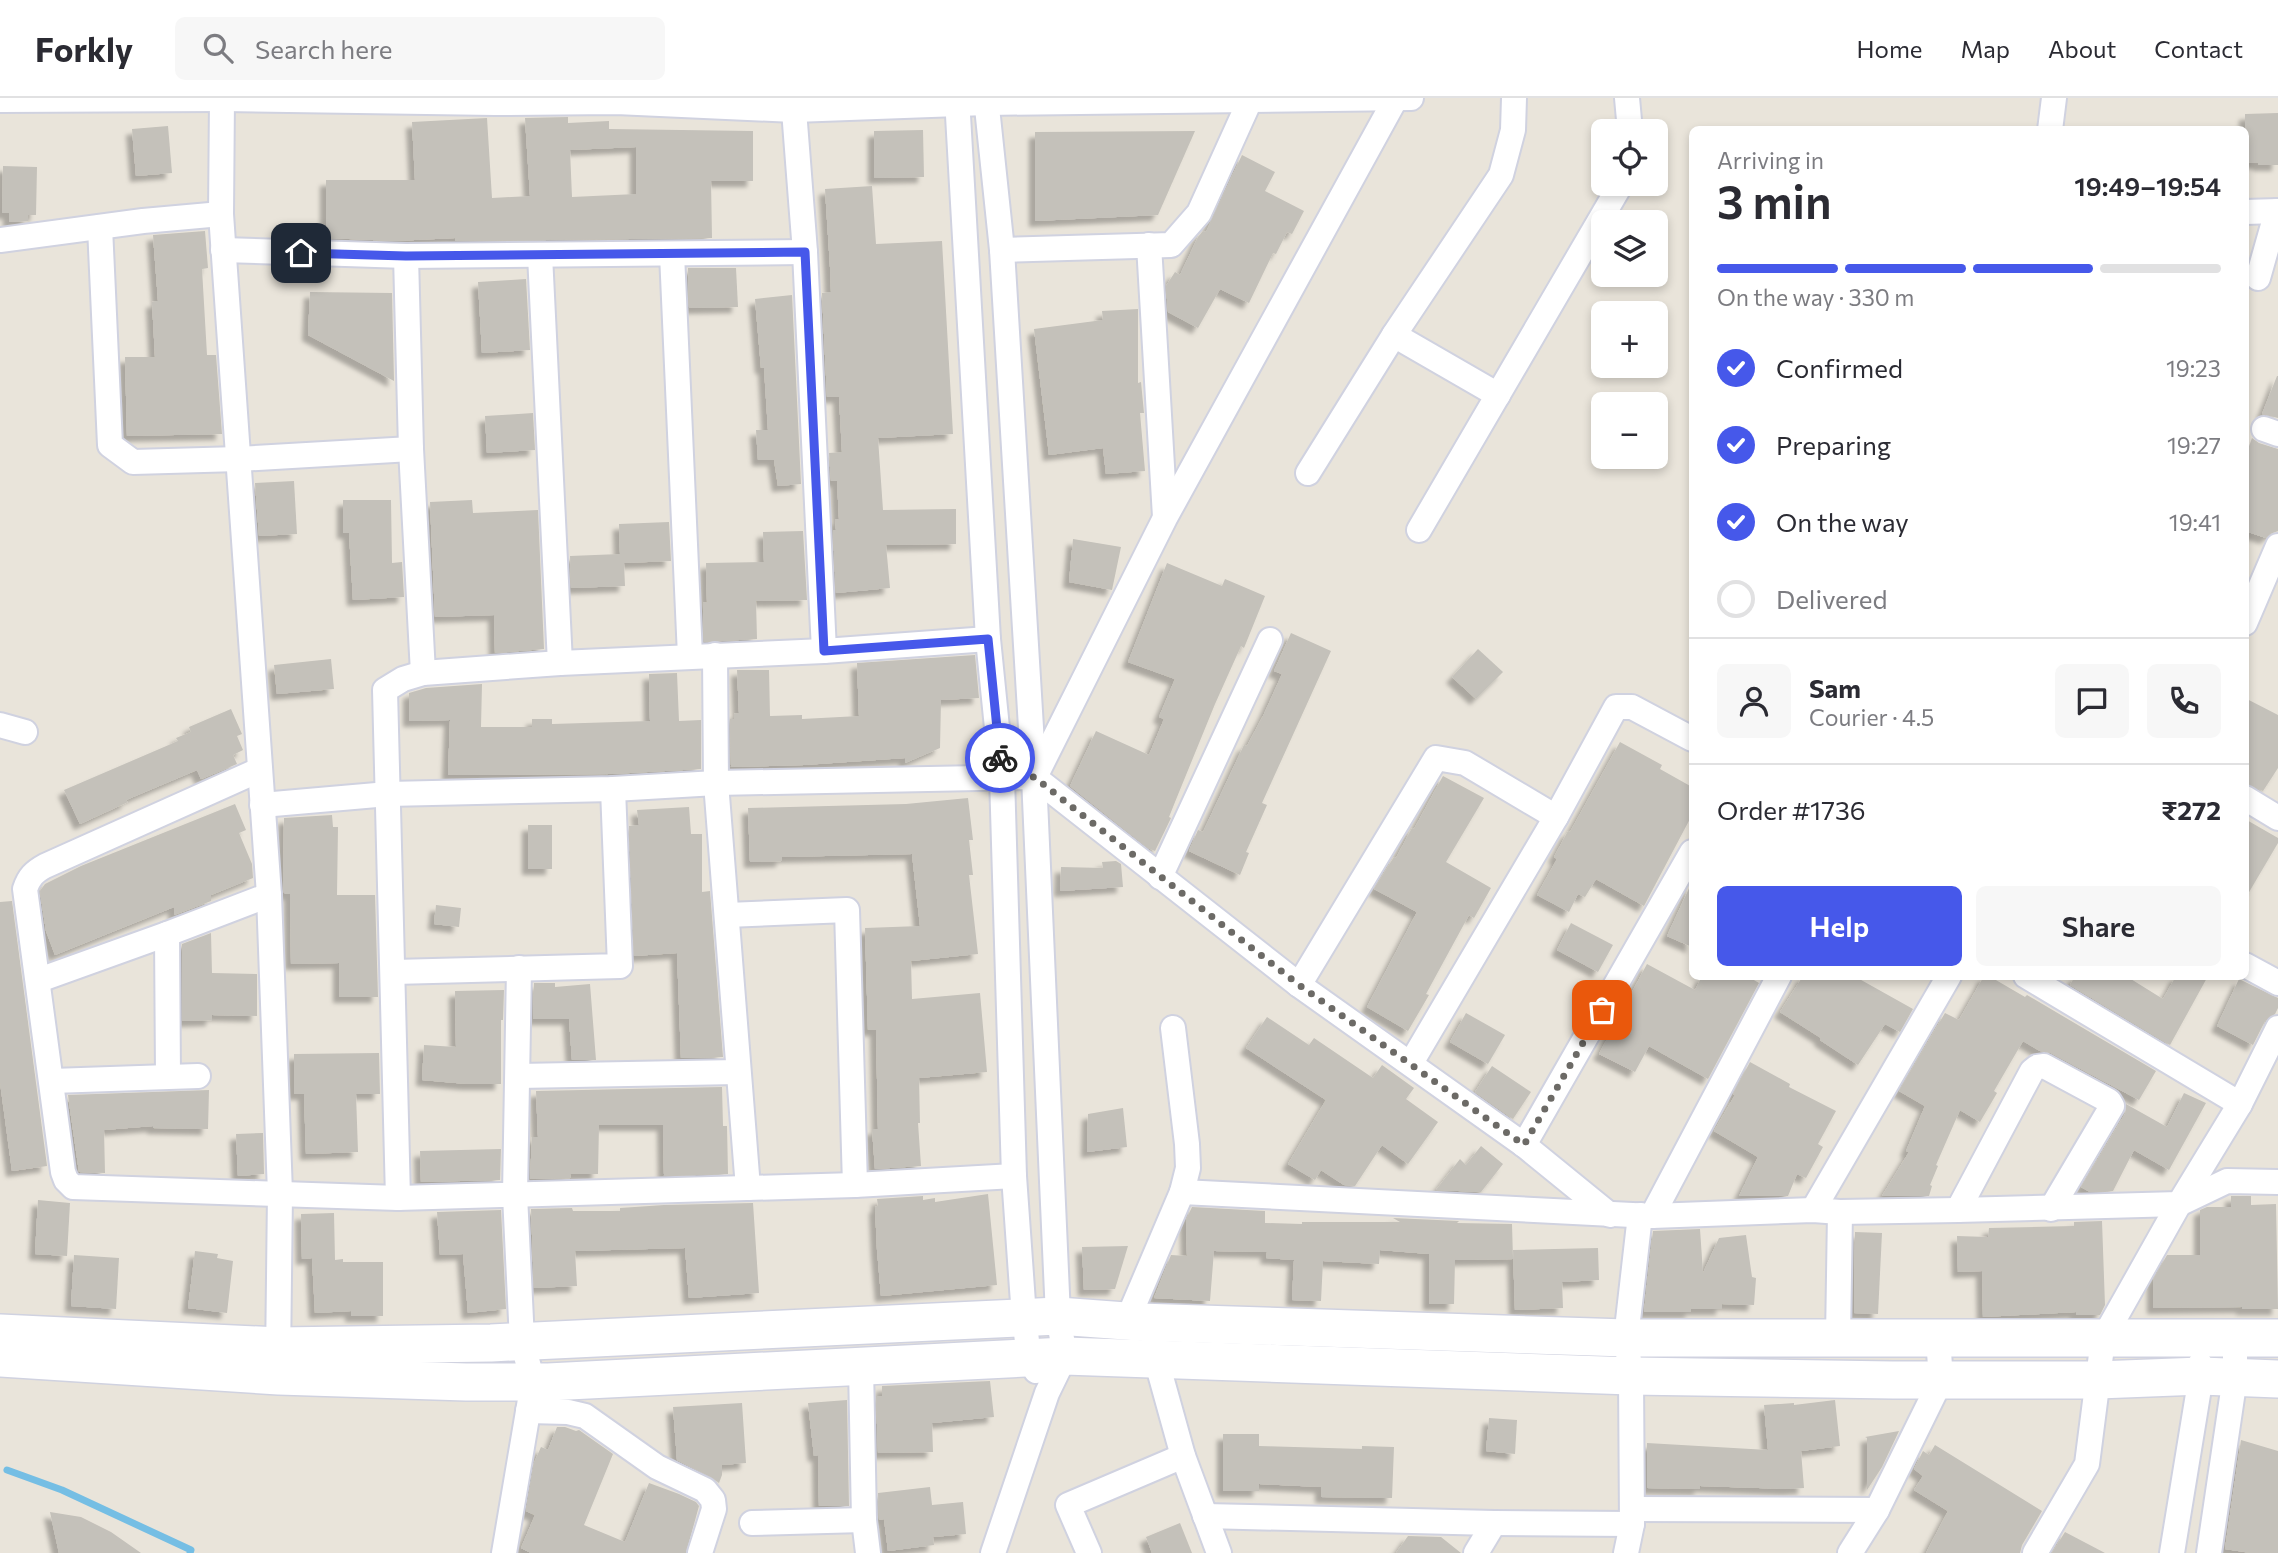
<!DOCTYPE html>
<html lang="en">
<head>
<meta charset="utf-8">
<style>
	body { margin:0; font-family:Commissioner,sans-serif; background:#f7f7f7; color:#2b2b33; height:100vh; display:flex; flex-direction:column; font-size:26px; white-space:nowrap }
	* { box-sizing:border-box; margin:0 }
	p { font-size:23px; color:#7c7c81 }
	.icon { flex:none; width:38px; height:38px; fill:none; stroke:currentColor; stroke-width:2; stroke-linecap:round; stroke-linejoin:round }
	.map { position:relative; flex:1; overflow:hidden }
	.side { position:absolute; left:1689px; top:28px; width:560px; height:854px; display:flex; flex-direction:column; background:#fff; border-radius:10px; box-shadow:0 4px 10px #0003 }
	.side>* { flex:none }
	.controls { position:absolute; left:1591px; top:21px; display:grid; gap:14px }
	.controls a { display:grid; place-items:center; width:77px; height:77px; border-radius:10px; background:#fff; box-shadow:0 4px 10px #0003; font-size:35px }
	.pin { position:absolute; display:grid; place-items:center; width:60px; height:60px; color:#fff; margin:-30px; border-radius:14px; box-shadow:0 4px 10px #0006 }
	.courier { position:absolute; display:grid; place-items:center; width:70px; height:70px; margin:-35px; border:5px solid #4658ea; border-radius:50%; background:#fff; color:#222; box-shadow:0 2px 9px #0007 }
	.head em { font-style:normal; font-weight:600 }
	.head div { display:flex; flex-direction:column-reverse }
	.head { display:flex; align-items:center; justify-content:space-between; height:119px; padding:0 28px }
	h1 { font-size:46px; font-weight:600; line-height:52px }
	.bar { display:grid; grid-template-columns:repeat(4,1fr); gap:10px 7px; align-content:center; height:84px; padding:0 28px }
	.bar i { height:9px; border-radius:5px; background:#e1e1e2 }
	.bar .current { background:#4658ea }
	.bar p { grid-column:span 4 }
	.line { display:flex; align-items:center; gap:18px; padding:0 28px; border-top:2px solid #e1e1e2 }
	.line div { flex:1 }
	.round { display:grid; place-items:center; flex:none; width:74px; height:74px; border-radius:10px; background:#f7f7f7 }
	ol { padding:0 28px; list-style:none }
	li { display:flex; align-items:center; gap:21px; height:77px }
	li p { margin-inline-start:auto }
	li .icon { padding:7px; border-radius:50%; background:#4658ea; color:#fff; stroke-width:4 }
	li:last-child { color:#7c7c81 }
	li i { width:38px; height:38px; border:4px solid #e1e1e2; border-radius:50% }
	.action { display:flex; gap:14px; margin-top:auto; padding:14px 28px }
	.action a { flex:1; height:80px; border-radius:10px; background:#4658ea; color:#fff; font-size:28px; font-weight:600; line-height:80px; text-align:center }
	.action a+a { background:#f7f7f7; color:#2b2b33 }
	header { display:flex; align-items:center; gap:42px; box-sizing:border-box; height:98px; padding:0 35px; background:#fff; border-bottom:2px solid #e1e1e2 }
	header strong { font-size:33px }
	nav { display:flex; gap:38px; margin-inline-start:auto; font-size:24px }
	.search { width:490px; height:63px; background:#f7f7f7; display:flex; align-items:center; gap:18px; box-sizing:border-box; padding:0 24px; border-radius:10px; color:#7c7c81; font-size:26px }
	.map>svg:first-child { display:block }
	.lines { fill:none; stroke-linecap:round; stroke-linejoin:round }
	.stream { stroke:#75bee4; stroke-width:7 }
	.building { fill:#c4c1ba; fill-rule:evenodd; filter:url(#shadow) }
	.street-casing { stroke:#d0d2e0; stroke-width:28 }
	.secondary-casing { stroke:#d0d2e0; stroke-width:40 }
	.street { stroke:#fff; stroke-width:24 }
	.secondary { stroke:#fff; stroke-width:37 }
	.done { stroke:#6c6a66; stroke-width:7; stroke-dasharray:0 12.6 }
	.route { stroke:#4658ea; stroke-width:9 }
</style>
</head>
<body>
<header>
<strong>Forkly</strong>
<div class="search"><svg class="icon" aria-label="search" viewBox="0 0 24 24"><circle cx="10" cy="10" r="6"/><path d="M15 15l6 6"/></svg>Search here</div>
<nav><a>Home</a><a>Map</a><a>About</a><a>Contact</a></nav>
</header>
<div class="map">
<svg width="2278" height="1455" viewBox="0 0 2278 1455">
	<defs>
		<filter id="shadow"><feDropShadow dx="-6" dy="6" stdDeviation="2" flood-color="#0004"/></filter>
	</defs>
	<rect width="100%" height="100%" fill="#e9e4da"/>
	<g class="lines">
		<polyline class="stream" points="7,1372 62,1392 191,1452 190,1455"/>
	</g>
	<g class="building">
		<polygon points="2278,15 2278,67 2259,67 2258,65 2245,64 2245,16"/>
		<path d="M568 19V25L609 23V31L753 33V83H711L712 140 455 143V140L395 143 326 140V82H415L412 24 487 20 492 100 530 98 525 20ZM636 49V96L572 99 570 52Z"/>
		<polygon points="168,28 172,75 136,78 132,31"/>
		<polygon points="923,32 924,79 874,80 874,33"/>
		<polygon points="1195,33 1158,117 1035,123 1035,34"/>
		<polygon points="1242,57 1275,74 1265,93 1304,113 1292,136 1287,134 1276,156 1273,155 1249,205 1220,191 1198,230 1168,214 1166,188 1175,174 1180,177 1198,139 1203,133 1206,134"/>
		<polygon points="3,68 37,69 36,117 28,117 28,123 9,124 9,115 2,115"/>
		<polygon points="872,88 876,146 942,143 953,336 878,340 883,412 956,411 956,446 886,447 890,490 836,495 833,432 836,432 835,422 839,421 837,383 831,383 829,355 842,354 839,299 827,299 822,195 831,194 830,169 825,91"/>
		<polygon points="205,133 208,170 202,171 207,257 216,257 222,336 127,338 125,259 155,259 152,204 158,203 153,137"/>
		<polygon points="688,170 736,170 738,209 689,210"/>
		<polygon points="526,181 530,252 482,255 478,184"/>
		<polygon points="310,194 392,195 394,283 308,237"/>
		<polygon points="792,197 801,386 778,388 774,362 758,362 756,332 768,332 764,270 761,270 755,201"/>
		<polygon points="1138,211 1138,285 1141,284 1144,315 1140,315 1145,373 1106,376 1103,350 1049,357 1034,231 1103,222 1102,213"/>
		<polygon points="2277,278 2278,278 2278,320 2262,316"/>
		<polygon points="533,315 535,352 487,355 485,318"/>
		<polygon points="2252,340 2259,345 2278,351 2278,433 2270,436 2266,440 2245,433 2245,360"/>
		<polygon points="294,383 297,436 259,438 255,385"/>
		<polygon points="343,402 391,402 392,465 402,464 404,499 353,502 349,435 343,435"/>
		<polygon points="472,402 473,415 538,412 544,551 495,555 494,517 435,519 430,404"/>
		<polygon points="669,424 671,463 624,465 625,488 571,490 570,458 620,456 619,426"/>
		<polygon points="803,433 807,502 756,503 757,541 704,544 703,505 707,504 706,465 764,464 763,434"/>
		<polygon points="1073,441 1121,449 1112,492 1069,484"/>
		<polygon points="1167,465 1222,488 1225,481 1265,498 1244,550 1241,548 1215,606 1175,704 1169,719 1171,720 1155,753 1148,750 1070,688 1096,633 1149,657 1164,621 1159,619 1175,581 1128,564"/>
		<polygon points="1291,535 1331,553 1262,705 1267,707 1246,754 1249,755 1240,777 1189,753 1198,732 1203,734 1244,647 1247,648 1264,616 1282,576 1274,573"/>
		<polygon points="1478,551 1503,574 1476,601 1452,579"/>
		<polygon points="975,557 979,600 941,602 940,650 905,665 905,660 804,667 731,669 730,621 734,621 734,616 739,615 737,572 769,572 770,618 802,617 802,621 859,618 857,565"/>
		<polygon points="331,561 334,591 277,596 274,567"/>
		<polygon points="677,575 679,623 701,622 701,671 612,676 448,677 450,622 409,623 409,595 426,590 482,586 481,629 532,629 532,621 552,621 552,626 650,623 649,576"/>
		<polygon points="2245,600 2278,617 2278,670 2263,693 2245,685"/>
		<polygon points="231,611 242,636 237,638 243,652 233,657 237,666 201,681 197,672 126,702 128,704 80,726 64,692 178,643 176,640 191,634 189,629"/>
		<polygon points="1620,644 1662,667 1660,671 1692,689 1692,717 1644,808 1596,781 1585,799 1578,796 1569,814 1537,797 1557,761 1554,759 1568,733 1570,734"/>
		<polygon points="1443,678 1484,700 1446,764 1491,790 1474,820 1469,817 1426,896 1429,897 1408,933 1367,909 1417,814 1374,791 1394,759 1396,760 1412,730 1414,731"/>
		<polygon points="968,700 973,742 969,742 973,777 969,777 978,856 911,863 912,901 980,895 987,974 919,980 920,1025 918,1025 921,1068 875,1071 872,1031 878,1031 876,932 868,932 865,830 920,828 912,756 782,759 782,763 750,764 748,710 906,706"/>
		<polygon points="235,706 246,732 239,735 252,766 253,780 211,797 211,803 174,817 174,809 55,857 46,833 40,793 45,786 81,768"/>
		<polygon points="689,709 691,736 702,736 702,794 710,793 723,959 681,960 677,855 634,858 629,728 639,727 637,712"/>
		<polygon points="332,717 333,729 338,729 337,797 375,797 378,899 339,899 339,865 291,866 290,796 284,795 283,787 284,720"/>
		<polygon points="2245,721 2278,740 2278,745 2245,801"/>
		<rect x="528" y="727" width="24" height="44"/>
		<polygon points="1116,763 1121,766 1123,789 1060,793 1061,769 1103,770 1102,764"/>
		<polygon points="1692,784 1692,849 1667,838"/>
		<polygon points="12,803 47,1068 12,1073 0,984 0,804"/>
		<polygon points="436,807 461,810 459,829 434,826"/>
		<polygon points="1571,825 1613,847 1598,874 1557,852"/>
		<polygon points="211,835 212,875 257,876 257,918 212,917 212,922 182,923 182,846"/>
		<polygon points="1647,866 1695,892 1702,878 1747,878 1759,885 1708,981 1649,948 1635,974 1599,956"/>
		<polygon points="1803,878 1854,878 1913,911 1900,934 1885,926 1858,967 1820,942 1821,940 1780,914"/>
		<polygon points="1984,878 1989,878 2025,899 2027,897 2156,973 2139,1002 2051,955 2040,953 2023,943 1994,993 1997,995 1980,1024 1960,1012 1936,1067 1938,1068 1930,1087 1932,1088 1929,1098 1882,1098 1909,1054 1906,1053 1925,1008 1899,993 1945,915 1959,922"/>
		<polygon points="2075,878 2126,878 2163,901 2176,878 2208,878 2170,947 2070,887"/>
		<polygon points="2239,881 2278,900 2278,910 2275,916 2265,923 2253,947 2217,928"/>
		<polygon points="534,885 555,885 555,889 590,886 596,962 572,962 569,921 533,921"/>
		<polygon points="504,892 503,922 501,922 501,986 467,986 422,982 424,947 456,949 455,893"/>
		<polygon points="1466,915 1505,937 1488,966 1450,944"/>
		<polygon points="1267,919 1309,947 1314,940 1373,980 1382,967 1414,990 1406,1001 1438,1024 1408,1066 1382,1047 1355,1088 1344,1087 1321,1072 1315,1082 1288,1066 1326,1002 1246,950"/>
		<polygon points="379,955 380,996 356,996 358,1054 306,1056 304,996 294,996 294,956"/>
		<polygon points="1750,964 1790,986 1789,989 1836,1013 1818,1046 1823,1049 1806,1080 1797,1076 1788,1098 1739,1098 1758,1059 1714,1033 1735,997 1733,996"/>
		<polygon points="1492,968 1531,994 1513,1021 1475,994"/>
		<polygon points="722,989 723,1028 727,1028 728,1076 664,1078 663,1027 599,1027 598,1076 570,1076 571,1080 530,1081 532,1039 538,1039 536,993"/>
		<polygon points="209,992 208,1031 153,1030 153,1028 104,1032 105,1075 79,1074 68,997"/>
		<polygon points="2184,995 2206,1005 2169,1072 2134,1052 2113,1093 2090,1094 2081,1089 2125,1016 2126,1006 2167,1029"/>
		<polygon points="1123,1010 1127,1049 1087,1054 1088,1016"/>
		<polygon points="263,1035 264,1076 238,1078 236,1036"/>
		<polygon points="1481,1048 1503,1066 1481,1094 1436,1092 1460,1061 1466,1067"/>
		<polygon points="501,1051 500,1082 421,1084 420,1053"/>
		<polygon points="988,1096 997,1187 881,1198 877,1152 875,1109 878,1108 877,1101 923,1098 923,1102 935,1100 935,1104"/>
		<polygon points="2231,1098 2251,1098 2251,1107 2276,1106 2278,1211 2242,1211 2242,1209 2153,1210 2153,1182 2167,1157 2200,1157 2200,1112 2207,1109 2231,1109"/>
		<polygon points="38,1102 70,1105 67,1158 35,1156"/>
		<polygon points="753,1105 759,1195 689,1200 685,1150 575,1153 577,1188 534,1190 531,1111 572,1110 573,1113 620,1113 620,1110 664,1107"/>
		<polygon points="1192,1109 1265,1113 1265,1125 1302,1126 1302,1124 1400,1124 1393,1120 1459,1123 1457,1125 1512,1126 1513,1161 1455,1162 1454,1206 1429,1206 1429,1156 1380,1152 1379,1166 1323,1163 1321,1203 1292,1202 1294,1162 1266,1160 1267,1154 1214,1153 1210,1203 1154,1200 1171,1157 1187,1158 1186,1122"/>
		<polygon points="501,1112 506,1211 468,1215 463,1156 440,1157 437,1114"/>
		<polygon points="334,1115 335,1162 343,1161 343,1164 383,1164 383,1218 351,1218 351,1213 315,1215 312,1160 302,1161 301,1116"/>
		<polygon points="2102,1123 2105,1207 2100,1217 2076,1217 2076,1214 1983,1219 1982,1173 1958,1174 1957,1138 1988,1139 1989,1130 2074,1128 2074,1124"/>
		<polygon points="1700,1131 1703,1175 1719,1140 1746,1137 1752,1179 1756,1180 1754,1207 1722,1206 1722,1211 1691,1211 1691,1214 1644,1214 1653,1133"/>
		<polygon points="1855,1134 1882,1135 1878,1216 1854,1215"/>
		<polygon points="1128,1148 1115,1191 1084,1192 1082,1149"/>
		<polygon points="1598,1150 1599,1182 1562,1184 1563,1210 1515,1212 1513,1152"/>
		<polygon points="195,1153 218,1156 217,1160 233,1163 227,1215 188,1210"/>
		<polygon points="74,1157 119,1160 116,1211 71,1208"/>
		<polygon points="990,1283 994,1319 932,1325 933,1354 878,1355 876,1298 882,1298 882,1288"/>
		<polygon points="847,1302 849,1408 819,1408 818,1357 814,1358 808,1305"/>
		<polygon points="1835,1302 1840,1348 1801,1353 1804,1390 1788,1391 1700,1388 1700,1391 1647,1390 1647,1345 1768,1352 1764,1307 1794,1305 1794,1307"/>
		<polygon points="742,1305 746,1365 722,1367 722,1377 719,1385 711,1379 677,1362 673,1309"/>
		<polygon points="1489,1320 1517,1322 1515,1356 1486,1353"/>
		<polygon points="557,1329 565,1329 576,1333 579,1332 613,1356 584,1427 625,1444 649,1385 679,1396 696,1404 699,1408 686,1455 531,1455 521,1450 535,1417 526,1413 534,1365 541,1349 548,1352"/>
		<polygon points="1899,1333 1882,1369 1867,1392 1867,1340 1865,1339"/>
		<polygon points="1223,1336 1259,1336 1259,1348 1362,1351 1362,1348 1394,1349 1392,1400 1321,1399 1321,1389 1259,1386 1259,1393 1223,1393"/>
		<polygon points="2241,1342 2278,1353 2278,1455 2251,1455 2225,1451"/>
		<polygon points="1935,1347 2042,1413 2022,1447 2020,1455 1926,1455 1948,1413 1914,1392 1923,1378 1914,1371 1923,1353 1929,1357"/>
		<polygon points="930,1389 932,1407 963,1404 966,1436 933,1439 934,1447 888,1453 884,1421 879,1422 878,1395"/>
		<polygon points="50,1414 81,1419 111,1434 141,1455 59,1455"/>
		<polygon points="1180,1425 1192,1455 1152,1455 1146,1439"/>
		<polygon points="2065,1434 2105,1455 2052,1455"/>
		<polygon points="1408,1438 1441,1439 1461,1455 1396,1455"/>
	</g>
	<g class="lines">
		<g class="street-casing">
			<g id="street">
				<polyline points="222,0 221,116 269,797 280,1095 278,1263"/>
				<polyline points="790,0 794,12 805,154 824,553"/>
				<polyline points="957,0 988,541 1002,679 1014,1078 1024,1219 1029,1259 1036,1273"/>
				<polyline points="986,0 1002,152 1034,679 1058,1218 1065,1258 1047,1295 993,1455"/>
				<polyline points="1627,0 1630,33"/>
				<polyline points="0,2 223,1 495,5 616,4 794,12 986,5 1411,0"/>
				<polyline points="2050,32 2054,0"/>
				<polyline points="2245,114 2278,113"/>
				<polyline points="100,129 110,347 133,364 239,361 411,351"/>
				<polyline points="0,142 143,123 221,116"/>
				<polyline points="1149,147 1165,419"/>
				<polyline points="223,152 406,158 805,154"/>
				<polyline points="1002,152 1171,147 1199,115 1251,0"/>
				<polyline points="672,156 690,558"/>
				<polyline points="540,157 560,565"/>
				<polyline points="406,158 411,351 423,575"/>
				<polyline points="2258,180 2277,113"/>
				<polyline points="1394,237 1498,297"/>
				<polyline points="2264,331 2278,336"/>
				<polyline points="1308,375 1394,237 1501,77 1513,32 1514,0"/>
				<polyline points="1419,432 1621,86"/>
				<polyline points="2245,525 2278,448"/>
				<polyline points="715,557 716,685 748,1090"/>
				<polyline points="0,627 25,634"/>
				<path d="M259 672 45 768C34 774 29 779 25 791L63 1074 66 1082 73 1089 398 1100 855 1087 1014 1078"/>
				<polyline points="1035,679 1165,420 1396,0"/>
				<polyline points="2245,700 2278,720"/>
				<polyline points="262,707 388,696 613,691 716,685 1034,679 1299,887 1524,1047 1610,1117"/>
				<polyline points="1160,779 1270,542"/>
				<polyline points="727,817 847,812 855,1087"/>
				<polyline points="167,836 168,978"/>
				<polyline points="2245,867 2278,885"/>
				<polyline points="394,874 620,868 613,691"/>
				<polyline points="2026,878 2240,1006"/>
				<polyline points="39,882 167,836 269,797"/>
				<polyline points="1299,887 1436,660 1465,665 1556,719"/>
				<polyline points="1411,965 1556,719 1616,609 1632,609 1692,641"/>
				<polyline points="518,978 738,974"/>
				<polyline points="52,983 198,978"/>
				<polyline points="1524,1047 1692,754"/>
				<polyline points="1182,1094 1652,1118 1813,1112 1840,1114 1958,1112 2179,1106 2227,1083 2278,1084"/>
				<polyline points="398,1100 385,592 403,581 423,575 560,565 824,553 988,541"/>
				<polyline points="1813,1112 1949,878"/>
				<polyline points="1958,1112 2032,973 2037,969 2044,968 2109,1003 2112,1008 2051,1111"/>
				<polyline points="1652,1118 1779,878"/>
				<polyline points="1127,1223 1182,1094 1188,1070 1187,1046 1173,930"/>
				<polyline points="1838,1241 1840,1114"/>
				<polyline points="1151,1250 1156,1261 1183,1358 1219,1455"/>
				<polyline points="861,1268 864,1422 868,1455"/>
				<polyline points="528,1313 568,1314 585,1318 657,1369 705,1392 713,1402 714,1411 700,1455"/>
				<polyline points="1632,1411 1877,1412"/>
				<polyline points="1205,1418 1494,1425 1632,1426"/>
				<polyline points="752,1425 864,1422"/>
				<polyline points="504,1455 533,1284 522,1243 515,1097 519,870"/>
				<polyline points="1089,1455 1068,1407 1183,1358"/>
				<polyline points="1476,1455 1494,1425"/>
				<polyline points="1626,1455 1632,1426 1631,1278 1626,1240 1640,1117"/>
				<polyline points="1850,1455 1877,1412 1941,1282 1938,1240"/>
				<polyline points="2035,1455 2087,1366 2103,1241 2179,1106 2240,1006 2278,930"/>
				<polyline points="2172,1455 2201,1278 2200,1266"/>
				<polyline points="2209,1455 2235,1279 2235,1239"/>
			</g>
		</g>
		<g class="secondary-casing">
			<g id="secondary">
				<polyline points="0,1235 278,1248 491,1245 1058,1218 1139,1224 1626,1240 2278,1240"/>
				<polyline points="0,1260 279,1278 466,1284 548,1284 1065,1258 1631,1278 1893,1282 2098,1282 2201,1278 2278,1281"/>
			</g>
		</g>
		<use href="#street" class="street"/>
		<use href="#secondary" class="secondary"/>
	</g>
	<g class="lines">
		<polyline class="done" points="1000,660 1002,679 1034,679 1299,887 1524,1047 1602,912"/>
		<polyline class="route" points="301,155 406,158 805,154 824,553 988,541 1000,660"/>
	</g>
</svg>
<div class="controls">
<a><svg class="icon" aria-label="locate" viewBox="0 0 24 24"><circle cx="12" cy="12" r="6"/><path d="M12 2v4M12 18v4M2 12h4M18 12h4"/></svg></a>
<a><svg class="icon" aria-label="layers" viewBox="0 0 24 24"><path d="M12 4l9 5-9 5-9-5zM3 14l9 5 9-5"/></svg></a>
<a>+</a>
<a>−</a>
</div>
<div class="pin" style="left:1602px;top:912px;background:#ea580c"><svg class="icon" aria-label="bag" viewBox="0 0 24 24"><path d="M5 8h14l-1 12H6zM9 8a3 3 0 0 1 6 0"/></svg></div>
<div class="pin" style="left:301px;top:155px;background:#1f2937"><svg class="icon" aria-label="home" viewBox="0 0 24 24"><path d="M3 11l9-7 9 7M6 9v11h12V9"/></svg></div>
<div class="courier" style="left:1000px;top:660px"><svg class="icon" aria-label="bike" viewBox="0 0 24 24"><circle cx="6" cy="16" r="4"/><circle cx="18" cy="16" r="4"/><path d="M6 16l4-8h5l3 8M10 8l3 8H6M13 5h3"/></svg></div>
<section class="side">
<div class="head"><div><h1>3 min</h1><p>Arriving in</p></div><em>19:49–19:54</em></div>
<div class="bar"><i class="current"></i><i class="current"></i><i class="current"></i><i></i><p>On the way · 330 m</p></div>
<ol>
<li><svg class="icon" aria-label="check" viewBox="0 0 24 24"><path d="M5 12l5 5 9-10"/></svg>Confirmed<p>19:23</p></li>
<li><svg class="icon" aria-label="check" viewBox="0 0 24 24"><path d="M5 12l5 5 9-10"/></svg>Preparing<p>19:27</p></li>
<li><svg class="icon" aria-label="check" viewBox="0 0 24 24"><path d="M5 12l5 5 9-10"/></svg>On the way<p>19:41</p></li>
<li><i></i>Delivered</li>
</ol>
<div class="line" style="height:126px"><a class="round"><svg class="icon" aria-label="person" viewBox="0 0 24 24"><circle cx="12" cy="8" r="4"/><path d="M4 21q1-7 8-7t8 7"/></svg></a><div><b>Sam</b><p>Courier · 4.5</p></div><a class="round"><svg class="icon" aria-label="chat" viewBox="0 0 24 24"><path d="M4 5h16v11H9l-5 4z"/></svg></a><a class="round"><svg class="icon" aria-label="phone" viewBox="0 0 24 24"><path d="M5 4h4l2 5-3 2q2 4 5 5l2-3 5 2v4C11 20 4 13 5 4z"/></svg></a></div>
<div class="line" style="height:91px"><div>Order #1736</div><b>₹272</b></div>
<div class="action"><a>Help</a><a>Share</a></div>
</section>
</div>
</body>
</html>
